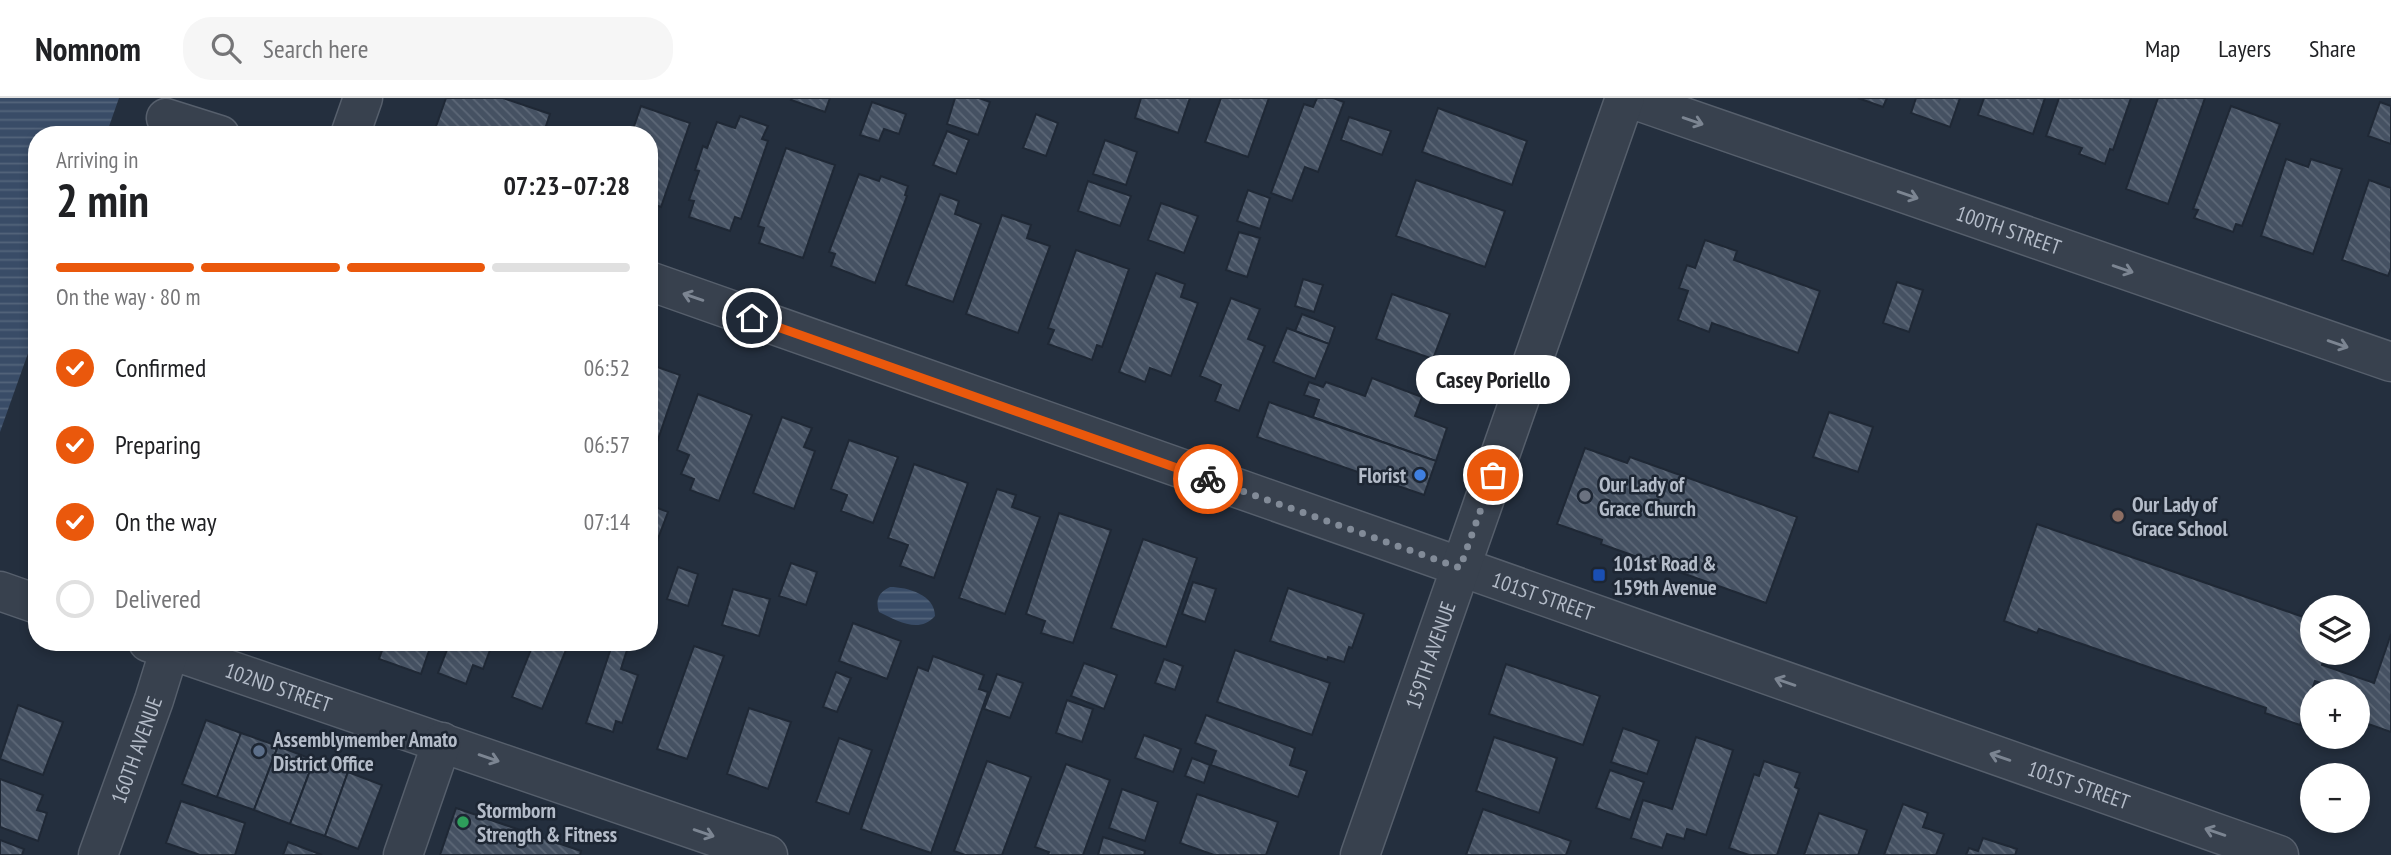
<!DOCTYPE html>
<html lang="en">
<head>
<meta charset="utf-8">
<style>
	body { margin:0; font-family:"PT Sans Narrow",sans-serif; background:#f6f6f6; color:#202124; height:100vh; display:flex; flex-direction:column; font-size:26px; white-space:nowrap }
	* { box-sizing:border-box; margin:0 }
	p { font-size:23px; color:#757577 }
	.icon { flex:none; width:38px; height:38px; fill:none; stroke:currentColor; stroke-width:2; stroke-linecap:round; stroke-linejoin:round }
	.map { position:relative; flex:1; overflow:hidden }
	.panel { position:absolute; left:28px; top:28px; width:630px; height:525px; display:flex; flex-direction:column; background:#fff; border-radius:28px; box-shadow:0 4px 10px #0003 }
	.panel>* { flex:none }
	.tools { position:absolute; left:2300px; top:497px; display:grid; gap:14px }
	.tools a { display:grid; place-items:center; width:70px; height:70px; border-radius:50%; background:#fff; box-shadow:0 4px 10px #0003; font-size:35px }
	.pin { position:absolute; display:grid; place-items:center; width:60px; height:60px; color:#fff; margin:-30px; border:4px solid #fff; border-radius:50%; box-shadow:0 2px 7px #0007 }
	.courier { position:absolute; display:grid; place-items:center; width:70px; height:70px; margin:-35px; border:5px solid #ea580c; border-radius:50%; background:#fff; color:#222; box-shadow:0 2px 9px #0007 }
	.bubble { position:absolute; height:49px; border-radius:24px; background:#fff; box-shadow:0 4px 10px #0003; font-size:23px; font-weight:700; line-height:49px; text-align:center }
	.overview em { font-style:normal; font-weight:700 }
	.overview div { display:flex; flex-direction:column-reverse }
	.overview { display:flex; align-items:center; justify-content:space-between; height:119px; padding:0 28px }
	h1 { font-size:46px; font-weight:700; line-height:52px }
	.bar { display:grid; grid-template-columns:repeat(4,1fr); gap:10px 7px; align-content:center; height:84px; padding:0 28px }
	.bar i { height:9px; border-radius:5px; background:#e0e0e0 }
	.bar .on { background:#ea580c }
	.bar p { grid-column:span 4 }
	ol { padding:0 28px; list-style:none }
	li { display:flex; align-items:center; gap:21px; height:77px }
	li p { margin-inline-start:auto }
	li .icon { padding:7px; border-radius:50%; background:#ea580c; color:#fff; stroke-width:4 }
	li:last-child { color:#757577 }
	li i { width:38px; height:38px; border:4px solid #e0e0e0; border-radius:50% }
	header { display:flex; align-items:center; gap:42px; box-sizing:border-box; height:98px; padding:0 35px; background:#fff; border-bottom:2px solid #e0e0e0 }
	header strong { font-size:33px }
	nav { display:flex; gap:38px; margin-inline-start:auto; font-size:24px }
	.search { width:490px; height:63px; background:#f6f6f6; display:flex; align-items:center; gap:18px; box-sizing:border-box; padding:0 24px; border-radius:28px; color:#757577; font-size:26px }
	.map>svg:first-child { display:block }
	.water { fill:url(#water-rules) }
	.building { fill:url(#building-back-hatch); stroke:#1f2835; stroke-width:2 }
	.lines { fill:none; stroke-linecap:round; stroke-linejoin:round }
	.minor-casing { stroke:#565f6c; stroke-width:41 }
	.minor { stroke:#38414e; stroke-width:38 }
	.oneway { stroke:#7c8592 }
	.done { stroke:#828b98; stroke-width:7; stroke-dasharray:0 12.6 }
	.route { stroke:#ea580c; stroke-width:9 }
	.shop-dot { fill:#3f7fe0; stroke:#1d2633; stroke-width:2.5 }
	.worship-dot { fill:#6b7280; stroke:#1d2633; stroke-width:2.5 }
	.education-dot { fill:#8d6e63; stroke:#1d2633; stroke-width:2.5 }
	.transit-dot { fill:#1a4fb4; stroke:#1d2633; stroke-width:2.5 }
	.service-dot { fill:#5c6f8a; stroke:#1d2633; stroke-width:2.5 }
	.leisure-dot { fill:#2e9e5b; stroke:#1d2633; stroke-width:2.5 }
	.labels { text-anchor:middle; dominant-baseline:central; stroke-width:5; stroke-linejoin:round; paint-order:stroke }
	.street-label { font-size:21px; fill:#b4bcc9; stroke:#1d2633 }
	.poi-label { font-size:21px; font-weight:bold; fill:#b4bcc9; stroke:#1d2633; text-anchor:start }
</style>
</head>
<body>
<header>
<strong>Nomnom</strong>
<div class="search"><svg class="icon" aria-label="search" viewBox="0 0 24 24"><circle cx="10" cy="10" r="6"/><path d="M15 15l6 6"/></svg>Search here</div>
<nav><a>Map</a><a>Layers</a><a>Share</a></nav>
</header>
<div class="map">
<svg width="2391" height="757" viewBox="0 0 2391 757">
	<defs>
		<pattern id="water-rules" width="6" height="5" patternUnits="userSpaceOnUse" patternTransform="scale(1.75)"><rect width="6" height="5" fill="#394c67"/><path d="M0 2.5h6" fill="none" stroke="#53647b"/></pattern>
		<pattern id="building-back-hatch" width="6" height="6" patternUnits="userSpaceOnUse" patternTransform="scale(1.75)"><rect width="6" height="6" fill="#455162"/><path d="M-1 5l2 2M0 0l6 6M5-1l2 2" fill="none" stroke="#5d6877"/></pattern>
	</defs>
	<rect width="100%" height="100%" fill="#242f3e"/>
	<g class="water">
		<polygon points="0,0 119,0 106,37 37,37 37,230 0,334"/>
		<path d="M890 489C908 489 935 497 935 518 919 536 898 523 879 514 875 501 879 494 890 489Z"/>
	</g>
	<g class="building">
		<polygon points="446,0 503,0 550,16 543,37 433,37"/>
		<polygon points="792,0 830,0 825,14 791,2"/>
		<polygon points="955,0 979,0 990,4 978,37 947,26"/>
		<polygon points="1141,0 1190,0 1178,35 1135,20"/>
		<polygon points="1221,0 1269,0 1248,59 1205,44"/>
		<polygon points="1317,0 1333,0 1344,4 1318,74 1305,69 1292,103 1271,95 1304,6 1313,9"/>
		<polygon points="1858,0 1887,0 1883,9"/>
		<polygon points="1916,0 1960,0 1950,29 1911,15"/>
		<polygon points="1984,0 2045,0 2033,36 1978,17"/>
		<polygon points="2059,0 2131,0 2113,52 2110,51 2105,66 2079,56 2082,50 2046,38"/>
		<polygon points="2158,0 2205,0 2168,106 2126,91"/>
		<polygon points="872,4 906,16 899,36 884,31 879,43 860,37"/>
		<polygon points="2380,4 2391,8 2391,46 2368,38"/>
		<polygon points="641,8 690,25 661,109 649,105 649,37 631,37"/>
		<polygon points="2231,8 2280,26 2242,128 2236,126 2233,134 2194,120 2198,112 2193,111"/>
		<polygon points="1438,10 1527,43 1512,87 1422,54"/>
		<polygon points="1036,16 1058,25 1046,58 1023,50"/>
		<polygon points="740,18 768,28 762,41 768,43 741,121 735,119 730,133 689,119 694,103 689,102 699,73 695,72 703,48 707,50 717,24 735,30"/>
		<polygon points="1349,19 1391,33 1382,57 1341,42"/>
		<polygon points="947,33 969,42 956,76 933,67"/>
		<polygon points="1105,42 1137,54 1126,87 1093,76"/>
		<polygon points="786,50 835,67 803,160 759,145 764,130 758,128"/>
		<polygon points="2286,61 2308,69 2311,61 2342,71 2313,156 2261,138"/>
		<polygon points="859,76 879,83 881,78 908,88 905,97 907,98 875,185 831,168 835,156 829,154"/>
		<polygon points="1416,82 1505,113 1485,169 1396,138"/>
		<polygon points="2369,82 2391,90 2391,170 2388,178 2342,162"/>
		<polygon points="1088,83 1131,98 1120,128 1078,113"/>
		<polygon points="1248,92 1270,100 1260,131 1237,123"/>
		<polygon points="940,96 959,103 955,116 981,126 953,204 906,187"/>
		<polygon points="1161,105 1198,118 1184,155 1148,142"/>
		<polygon points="1002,117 1031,127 1027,140 1050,148 1018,235 966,216"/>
		<polygon points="1239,134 1260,140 1247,179 1226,172"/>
		<polygon points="1705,142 1737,153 1734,162 1820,193 1798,255 1712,225 1709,234 1678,222 1688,193 1679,190 1687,167 1695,170"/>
		<polygon points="1076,152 1129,171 1102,249 1097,247 1092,262 1048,246 1054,232 1048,230"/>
		<polygon points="1156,175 1185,186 1181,199 1198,205 1171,278 1150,270 1145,284 1119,274"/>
		<polygon points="1303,181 1323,187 1314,214 1295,208"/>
		<polygon points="1897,184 1923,192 1909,234 1883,225"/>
		<polygon points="1392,196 1450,216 1433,261 1376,241"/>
		<polygon points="1231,200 1260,211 1248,241 1265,248 1239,313 1215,303 1221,287 1200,278"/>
		<polygon points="1302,216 1335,229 1329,246 1295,233"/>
		<polygon points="1287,230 1329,246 1315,281 1273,264"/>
		<polygon points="649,266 680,277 652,359 649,358"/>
		<polygon points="1372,280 1422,299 1415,318 1447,330 1436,363 1313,319 1319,302 1304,297 1309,284 1323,289 1326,284 1365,298"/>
		<polygon points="698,296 752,317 719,403 690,392 694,381 681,376 689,357 677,352"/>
		<polygon points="1269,304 1436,363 1424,397 1257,339"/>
		<polygon points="1829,314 1873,329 1858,374 1813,359"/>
		<polygon points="782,319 812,330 804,349 815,353 794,411 753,395"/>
		<polygon points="849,342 898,359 873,425 841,413 847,397 831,391"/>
		<polygon points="1585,350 1627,365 1630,359 1797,419 1766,505 1601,446 1602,442 1557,426"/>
		<polygon points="914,366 968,385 934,480 900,468 908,447 888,440"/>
		<polygon points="997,391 1016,397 1012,409 1040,419 1005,516 959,500"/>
		<polygon points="650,407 668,414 654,451 649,449"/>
		<polygon points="1059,415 1111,432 1073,545 1041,535 1045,523 1026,516"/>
		<polygon points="2037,426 2312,522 2312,555 2326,555 2322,567 2374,585 2391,536 2391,634 2357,622 2357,593 2345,593 2315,583 2300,627 2265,615 2266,610 2039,531 2037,535 2004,523"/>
		<polygon points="1143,441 1197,460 1166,549 1111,530"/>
		<polygon points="791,465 817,474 806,507 779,498"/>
		<polygon points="678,469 698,476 688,508 667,501"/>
		<polygon points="1193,484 1216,491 1205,524 1182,516"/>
		<polygon points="1288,490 1364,516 1352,550 1349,549 1344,564 1328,559 1327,562 1270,543"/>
		<polygon points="733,491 770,501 759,538 722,527"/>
		<polygon points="853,525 901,543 887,581 839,563"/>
		<polygon points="385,544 432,544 421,576 379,561"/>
		<polygon points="450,544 493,544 483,571 473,567 466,586 438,575"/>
		<polygon points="534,544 547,544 566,552 542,611 512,599"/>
		<polygon points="612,547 627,552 621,571 638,577 622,625 616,623 613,634 586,625"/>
		<polygon points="694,548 724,558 687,661 657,651"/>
		<polygon points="1235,552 1330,585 1312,637 1217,604"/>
		<polygon points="933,558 984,577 979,591 988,594 931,755 861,731 918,569 928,573"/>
		<polygon points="1164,561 1183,568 1175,592 1155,585"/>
		<polygon points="1084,565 1117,577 1104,611 1071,598"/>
		<polygon points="1506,566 1600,598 1583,647 1489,616"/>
		<polygon points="836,574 851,580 837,614 823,609"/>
		<polygon points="997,576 1023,585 1010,620 984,611"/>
		<polygon points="1067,602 1093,611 1082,644 1056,635"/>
		<polygon points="18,607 63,624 43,677 0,661"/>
		<polygon points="749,610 791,624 768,691 727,676"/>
		<polygon points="1206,617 1295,650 1290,667 1307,673 1298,699 1211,667 1216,653 1195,645"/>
		<polygon points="206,622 241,635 217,699 182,686"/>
		<polygon points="1623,630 1659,643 1647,676 1611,664"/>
		<polygon points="241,635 278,648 254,712 217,699"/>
		<polygon points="1144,637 1181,651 1173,674 1135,660"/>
		<polygon points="1494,639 1557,660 1539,715 1476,693"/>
		<polygon points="1696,639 1733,652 1706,737 1687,731 1684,741 1667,736 1662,750 1631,740 1643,702 1672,711"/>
		<polygon points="839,640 872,652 849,716 816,704"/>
		<polygon points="278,648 314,662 290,726 254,712"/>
		<polygon points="1192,660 1210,667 1204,685 1185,678"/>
		<polygon points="314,662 348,674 325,738 290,726"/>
		<polygon points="987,663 1031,679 1002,757 965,757 954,753"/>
		<polygon points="1764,663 1800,675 1795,689 1799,691 1777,757 1749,757 1729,750 1754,676 1759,678"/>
		<polygon points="1066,666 1110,682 1083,757 1048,757 1049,754 1035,749"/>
		<polygon points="1610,672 1644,684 1630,722 1596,710"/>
		<polygon points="348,674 382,687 358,751 325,738"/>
		<polygon points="0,681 43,697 37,712 47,715 38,743 0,729"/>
		<polygon points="1122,691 1158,704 1145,743 1109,730"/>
		<polygon points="1197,696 1278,724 1266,757 1214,757 1180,745"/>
		<polygon points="181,703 245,725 235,757 200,757 166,745"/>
		<polygon points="1903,706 1928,715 1923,729 1944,736 1936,757 1884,757"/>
		<polygon points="456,710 581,753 580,757 440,757"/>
		<polygon points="1483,711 1571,743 1566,757 1466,757"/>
		<polygon points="1819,715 1867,732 1858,757 1804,757"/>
		<polygon points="1103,739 1145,753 1144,757 1098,757"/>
		<polygon points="1983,740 2017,751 2015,757 1966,757 1969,750 1978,753"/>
		<polygon points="0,742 24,751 22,757 0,757"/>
		<polygon points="288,744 322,757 283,757"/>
	</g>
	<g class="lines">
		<g class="minor-casing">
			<g id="minor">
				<path id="s1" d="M1629 0 2391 264"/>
				<polyline points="166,20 220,37"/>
				<polyline points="350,37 363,0"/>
				<path id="s2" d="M649 183 2279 757"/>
				<polyline points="0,493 37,506"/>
				<path id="s3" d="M148 544 768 757"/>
				<path id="s4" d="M98 757 154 602 172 544"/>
				<polyline points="403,757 442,644"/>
				<path id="s5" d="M1360 757 1625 0"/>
			</g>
		</g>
		<use href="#minor" class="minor"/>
	</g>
	<defs><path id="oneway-shaft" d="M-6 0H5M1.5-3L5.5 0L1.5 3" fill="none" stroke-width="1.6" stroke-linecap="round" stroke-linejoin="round" transform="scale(1.75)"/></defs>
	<g class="oneway">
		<use href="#oneway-shaft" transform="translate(1693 23) rotate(19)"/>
		<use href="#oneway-shaft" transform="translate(1908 97) rotate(19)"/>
		<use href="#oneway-shaft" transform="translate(2123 171) rotate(19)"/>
		<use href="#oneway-shaft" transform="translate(693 199) rotate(-161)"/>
		<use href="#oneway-shaft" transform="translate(2338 246) rotate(19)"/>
		<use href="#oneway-shaft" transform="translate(1785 584) rotate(-161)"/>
		<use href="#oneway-shaft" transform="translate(2000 659) rotate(-161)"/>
		<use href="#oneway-shaft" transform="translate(489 660) rotate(19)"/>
		<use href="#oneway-shaft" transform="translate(2215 734) rotate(-161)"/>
		<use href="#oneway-shaft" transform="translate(704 735) rotate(19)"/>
	</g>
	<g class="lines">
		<polyline class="done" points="1208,381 1460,470 1493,377"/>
		<polyline class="route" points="752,220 1208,381"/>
	</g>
	<circle class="shop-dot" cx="1420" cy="377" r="7"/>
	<circle class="worship-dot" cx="1585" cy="398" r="7"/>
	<circle class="education-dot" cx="2118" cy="418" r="7"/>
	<rect class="transit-dot" x="1592" y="470" width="14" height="14" rx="3.5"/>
	<circle class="service-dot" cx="259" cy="653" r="7"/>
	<circle class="leisure-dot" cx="463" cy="724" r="7"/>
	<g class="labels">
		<g class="street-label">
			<text stroke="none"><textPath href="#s1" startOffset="402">100TH STREET</textPath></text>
			<text stroke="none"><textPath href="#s2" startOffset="948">101ST STREET</textPath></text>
			<text stroke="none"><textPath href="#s5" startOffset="212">159TH AVENUE</textPath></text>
			<text stroke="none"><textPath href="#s3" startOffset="138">102ND STREET</textPath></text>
			<text stroke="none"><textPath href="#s4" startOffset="112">160TH AVENUE</textPath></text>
			<text stroke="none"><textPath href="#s2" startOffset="1516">101ST STREET</textPath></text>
		</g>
		<g class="poi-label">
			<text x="1406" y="377" text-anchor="end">Florist</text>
			<text x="1599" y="386">Our Lady of<tspan x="1599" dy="24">Grace Church</tspan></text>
			<text x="2132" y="406">Our Lady of<tspan x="2132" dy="24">Grace School</tspan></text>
			<text x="1613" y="465">101st Road &amp;<tspan x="1613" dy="24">159th Avenue</tspan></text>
			<text x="273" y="641">Assemblymember Amato<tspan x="273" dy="24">District Office</tspan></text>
			<text x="477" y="712">Stormborn<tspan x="477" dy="24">Strength &amp; Fitness</tspan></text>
		</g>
	</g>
</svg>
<div class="tools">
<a><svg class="icon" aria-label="layers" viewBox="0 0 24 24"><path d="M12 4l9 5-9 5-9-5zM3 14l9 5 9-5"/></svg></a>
<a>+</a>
<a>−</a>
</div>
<div class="pin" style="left:1493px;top:377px;background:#ea580c"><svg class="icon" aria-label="bag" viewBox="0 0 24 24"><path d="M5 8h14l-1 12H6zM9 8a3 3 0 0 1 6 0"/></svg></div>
<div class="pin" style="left:752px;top:220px;background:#1f2937"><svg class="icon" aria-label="home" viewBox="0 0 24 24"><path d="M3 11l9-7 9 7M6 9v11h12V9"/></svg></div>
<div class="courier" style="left:1208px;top:381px"><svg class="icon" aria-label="bike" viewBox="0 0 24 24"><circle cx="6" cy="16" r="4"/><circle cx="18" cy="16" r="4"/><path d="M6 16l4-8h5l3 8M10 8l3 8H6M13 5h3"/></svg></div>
<div class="bubble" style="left:1416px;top:257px;width:154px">Casey Poriello</div>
<section class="panel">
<div class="overview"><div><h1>2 min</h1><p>Arriving in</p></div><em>07:23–07:28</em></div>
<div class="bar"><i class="on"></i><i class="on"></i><i class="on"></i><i></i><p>On the way · 80 m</p></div>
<ol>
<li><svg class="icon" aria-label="check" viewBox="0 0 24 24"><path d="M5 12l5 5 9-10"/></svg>Confirmed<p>06:52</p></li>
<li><svg class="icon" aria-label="check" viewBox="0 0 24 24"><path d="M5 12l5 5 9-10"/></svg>Preparing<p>06:57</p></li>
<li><svg class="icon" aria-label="check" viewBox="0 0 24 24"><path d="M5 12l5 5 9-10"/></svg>On the way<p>07:14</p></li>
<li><i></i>Delivered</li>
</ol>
</section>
</div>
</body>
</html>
